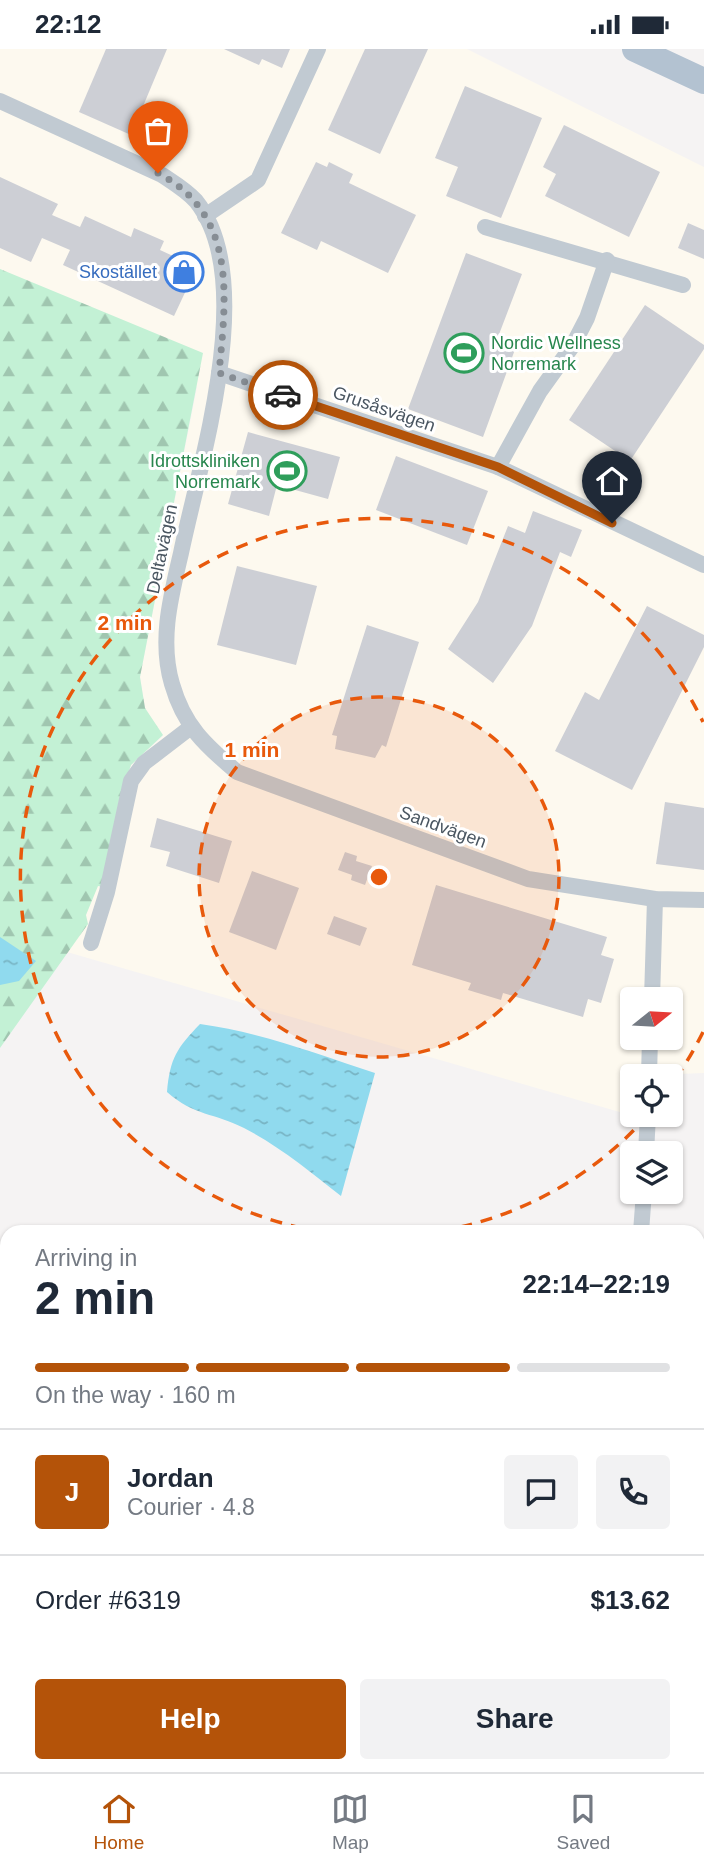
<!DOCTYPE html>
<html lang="en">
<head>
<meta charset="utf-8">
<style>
	body { margin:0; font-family:Helvetica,sans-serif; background:#f2f2f3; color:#1f2937; height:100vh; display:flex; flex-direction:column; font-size:26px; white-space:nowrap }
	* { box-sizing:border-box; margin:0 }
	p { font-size:23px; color:#747a83 }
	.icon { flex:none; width:38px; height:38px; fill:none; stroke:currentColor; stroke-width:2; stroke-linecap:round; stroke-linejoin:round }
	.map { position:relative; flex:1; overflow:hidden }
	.side { position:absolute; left:0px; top:1176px; width:705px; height:548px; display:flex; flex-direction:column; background:#fff; border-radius:21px 21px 0 0; box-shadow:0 2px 5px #0004 }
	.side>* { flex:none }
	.needle { width:46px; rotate:72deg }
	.controls { position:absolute; left:620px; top:938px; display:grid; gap:14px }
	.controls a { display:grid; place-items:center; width:63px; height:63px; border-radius:7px; background:#fff; box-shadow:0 2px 5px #0004; font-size:35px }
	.pin { position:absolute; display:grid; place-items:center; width:60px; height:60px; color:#fff; margin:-72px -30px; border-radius:50% 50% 50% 0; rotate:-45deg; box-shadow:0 0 7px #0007 }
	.pin .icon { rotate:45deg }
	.courier { position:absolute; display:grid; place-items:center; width:70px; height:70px; margin:-35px; border:5px solid #b45309; border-radius:50%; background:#fff; color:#222; box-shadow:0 2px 9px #0007 }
	.summary em { font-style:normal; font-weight:700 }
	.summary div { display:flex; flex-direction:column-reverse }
	.summary { display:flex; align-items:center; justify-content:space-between; height:119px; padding:0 35px }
	h1 { font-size:46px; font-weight:700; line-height:52px }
	.bar { display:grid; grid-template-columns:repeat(4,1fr); gap:10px 7px; align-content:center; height:84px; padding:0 35px }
	.bar i { height:9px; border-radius:5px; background:#e0e1e3 }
	.bar .active { background:#b45309 }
	.bar p { grid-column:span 4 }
	.line { display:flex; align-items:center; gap:18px; padding:0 35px; border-top:2px solid #e0e1e3 }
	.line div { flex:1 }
	.round { display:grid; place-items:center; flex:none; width:74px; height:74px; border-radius:7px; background:#f2f2f3 }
	.primary-button { display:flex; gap:14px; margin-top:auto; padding:14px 35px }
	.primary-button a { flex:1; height:80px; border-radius:7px; background:#b45309; color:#fff; font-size:28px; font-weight:700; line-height:80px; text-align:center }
	.primary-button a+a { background:#f2f2f3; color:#1f2937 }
	.status { display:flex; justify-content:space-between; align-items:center; height:49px; padding:0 35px; background:#fff; direction:ltr }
	.status svg { height:19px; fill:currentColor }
	.menu { display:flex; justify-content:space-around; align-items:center; height:98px; border-top:2px solid #e0e1e3; background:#fff; font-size:19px; color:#747a83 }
	.menu a { display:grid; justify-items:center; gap:4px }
	.menu .active { color:#b45309 }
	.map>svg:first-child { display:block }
	.commercial { fill:#fdf9ef; fill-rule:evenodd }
	.forest { fill:url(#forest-firs) }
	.pitch { fill:#c3f1d5 }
	.water { fill:url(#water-ripples) }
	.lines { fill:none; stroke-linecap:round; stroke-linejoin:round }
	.stream { stroke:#90daee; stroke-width:4.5 }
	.building { fill:#cdcfd5 }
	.street { stroke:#c1cad2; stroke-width:16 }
	.primary { stroke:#b3c2d1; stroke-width:26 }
	.done { stroke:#868d94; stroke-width:7; stroke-dasharray:0 12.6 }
	.route { stroke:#b45309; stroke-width:9 }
	.ring { fill:none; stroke:#e8590c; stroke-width:3.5; stroke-dasharray:12 9 }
	.labels { text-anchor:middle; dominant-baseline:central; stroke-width:6; stroke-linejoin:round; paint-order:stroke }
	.shop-label { font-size:18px; fill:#366cbe; stroke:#fff; text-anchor:end }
	.leisure-label { font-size:18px; fill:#27864d; stroke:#fff; text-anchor:start }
	.street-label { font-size:18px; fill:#4a5661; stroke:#fff }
	.centre { fill:#e8590c; stroke:#fff; stroke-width:3.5 }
	.ring-label { font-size:21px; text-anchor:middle; font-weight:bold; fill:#e8590c; stroke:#fff; stroke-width:6; stroke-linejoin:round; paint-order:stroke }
</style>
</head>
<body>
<div class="status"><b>22:12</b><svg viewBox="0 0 49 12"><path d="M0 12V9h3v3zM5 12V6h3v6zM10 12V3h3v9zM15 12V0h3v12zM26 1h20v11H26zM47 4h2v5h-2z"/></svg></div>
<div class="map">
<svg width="704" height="1723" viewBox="0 0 704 1723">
	<defs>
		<pattern id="forest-firs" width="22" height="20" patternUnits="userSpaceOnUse" patternTransform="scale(1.75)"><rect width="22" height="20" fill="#c3f1d5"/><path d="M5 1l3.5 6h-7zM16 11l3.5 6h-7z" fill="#a0c6b0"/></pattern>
		<pattern id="water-ripples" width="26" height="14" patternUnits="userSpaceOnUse" patternTransform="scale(1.75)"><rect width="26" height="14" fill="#90daee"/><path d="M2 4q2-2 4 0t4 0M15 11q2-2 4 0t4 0" fill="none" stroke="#78b4c4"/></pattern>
	</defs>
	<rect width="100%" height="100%" fill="#f5f3f3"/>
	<path class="commercial" d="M0 0H467L704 118V1024L632 1027V1066L662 1067 630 1066 67 903 86 866 131 716 163 687 145 659 140 628 197 338 47 242 0 220ZM632 950H670V989H632Z"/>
	<g class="forest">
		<polygon points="0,220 203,304 140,628 145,659 163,686 131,716 119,752 102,838 98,837 86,866 88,875 0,999"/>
		<polygon points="698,1422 704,1423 704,1723 604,1723 611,1717 698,1717"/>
	</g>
	<polygon class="pitch" points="286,1717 402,1717 407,1723 278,1723"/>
	<g class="water">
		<polygon points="0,888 36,912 19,932 0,936"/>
		<path d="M200 975C260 983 317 1005 375 1024L341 1147C311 1123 279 1097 244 1079 215 1064 194 1067 167 1043 170 1009 177 999 200 975Z"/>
	</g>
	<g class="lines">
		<g class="stream">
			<polyline points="698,1511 704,1510"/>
			<polyline points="698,1592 704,1589"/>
			<polyline points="585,1723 590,1717"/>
		</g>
	</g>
	<g class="building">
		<polygon points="106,0 167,0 131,86 79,63"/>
		<polygon points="224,0 290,0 282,19 262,10 259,16"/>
		<polygon points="365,0 428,0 380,105 328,81"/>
		<polygon points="465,37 542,69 501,169 446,147 458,118 435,109"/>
		<polygon points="564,76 660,123 629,188 545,147 556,125 543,118"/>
		<polygon points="316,113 327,118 329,113 353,125 349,134 416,166 388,224 321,192 317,201 281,184"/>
		<polygon points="0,128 58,155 52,166 80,178 85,167 131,188 134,179 164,192 160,201 197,218 174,267 63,216 70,201 42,189 31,213 0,199"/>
		<polygon points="688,174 704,181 704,210 678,199"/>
		<polygon points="466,204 522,225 498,288 517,295 483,388 408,360"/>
		<polygon points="645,256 704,296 704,300 630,412 569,371"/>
		<polygon points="248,383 340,408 328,450 277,436 269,467 228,455"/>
		<polygon points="396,407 488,442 467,496 376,461"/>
		<polygon points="533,462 582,481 571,508 560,503 532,577 493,634 448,600 478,553 508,477 525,484"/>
		<polygon points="237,517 317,537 296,616 217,596"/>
		<polygon points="647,557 704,586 704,598 632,741 555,702 585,643 599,651"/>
		<polygon points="367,576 419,593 386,698 382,696 375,709 335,700 337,687 332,686"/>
		<polygon points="665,753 704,759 704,821 656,815"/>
		<polygon points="157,769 232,792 219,834 166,817 170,803 150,798"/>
		<polygon points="345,803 357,807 356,812 372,817 365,836 351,831 352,826 338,821"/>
		<polygon points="252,822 299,839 276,901 229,883"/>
		<polygon points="436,836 607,888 601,906 614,910 601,954 588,950 583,968 503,944 501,951 468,941 471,934 412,916"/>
		<polygon points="334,867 367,879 360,897 327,885"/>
	</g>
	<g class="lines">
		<g class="street">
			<path d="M0 52 162 126C174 134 186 141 196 152 259 231 200 412 181 504 171 547 159 591 172 635 184 677 205 696 237 723L528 830 655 850 704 851"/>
			<polyline points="205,167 258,131 318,0"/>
			<polyline points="485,178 683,236"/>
			<polyline points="219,324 498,418 704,516"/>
			<polyline points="498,418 540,342 573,296 587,269 607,211"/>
			<polyline points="91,894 107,843 131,732 144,714 191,678"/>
			<polyline points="652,950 655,850"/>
			<polyline points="649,1027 650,989"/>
			<polyline points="646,1104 648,1066"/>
			<polyline points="641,1183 644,1143"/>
		</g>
		<polyline class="primary" points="635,0 704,32"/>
	</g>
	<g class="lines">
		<path class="done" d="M158 124C238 166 226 249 219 324L283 346"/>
		<polyline class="route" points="283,346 498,418 612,474"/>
	</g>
	<circle cx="379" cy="828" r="180" fill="#e8590c" fill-opacity=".12"/>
	<g class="ring">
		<circle cx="379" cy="828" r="180"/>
		<path d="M703 983A359 359 0 0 1 671 1036M648 1066A359 359 0 0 1 435 1183M323 1183A359 359 0 1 1 703 673"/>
	</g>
	<defs>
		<g id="shop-ring" transform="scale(2.0125)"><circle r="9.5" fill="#fff" stroke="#3f7fe0" stroke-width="1.5"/><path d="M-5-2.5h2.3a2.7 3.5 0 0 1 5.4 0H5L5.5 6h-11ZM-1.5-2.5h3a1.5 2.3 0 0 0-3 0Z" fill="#3f7fe0"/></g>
		<g id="stadium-ring" transform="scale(2.0125)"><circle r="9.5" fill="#fff" stroke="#2e9e5b" stroke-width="1.5"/><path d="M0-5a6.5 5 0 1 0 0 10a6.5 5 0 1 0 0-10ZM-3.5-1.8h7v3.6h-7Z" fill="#2e9e5b"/></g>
	</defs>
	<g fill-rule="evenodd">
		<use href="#shop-ring" x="184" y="223"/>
		<use href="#stadium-ring" x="464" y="304"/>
		<use href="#stadium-ring" x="287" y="422"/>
	</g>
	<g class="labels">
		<g class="shop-label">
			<text x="157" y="223">Skostället</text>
		</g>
		<g class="leisure-label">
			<text x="491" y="294">Nordic Wellness<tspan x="491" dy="21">Norremark</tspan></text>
			<text x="260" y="412" text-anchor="end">Idrottskliniken<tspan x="260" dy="21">Norremark</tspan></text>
		</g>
		<g class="street-label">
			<text transform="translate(384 360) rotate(19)">Grusåsvägen</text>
			<text transform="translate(162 500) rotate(-78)">Deltavägen</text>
			<text transform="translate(443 778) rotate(20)">Sandvägen</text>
		</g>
	</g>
	<circle cx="379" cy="828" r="10" class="centre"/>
	<g class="ring-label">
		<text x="125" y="581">2 min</text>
		<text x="252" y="708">1 min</text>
	</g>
</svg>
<div class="controls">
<a><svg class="needle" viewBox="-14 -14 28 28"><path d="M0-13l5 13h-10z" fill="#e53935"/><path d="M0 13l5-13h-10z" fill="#747a83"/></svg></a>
<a><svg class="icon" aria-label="locate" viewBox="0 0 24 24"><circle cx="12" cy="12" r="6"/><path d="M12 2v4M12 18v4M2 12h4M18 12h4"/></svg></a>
<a><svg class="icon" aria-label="layers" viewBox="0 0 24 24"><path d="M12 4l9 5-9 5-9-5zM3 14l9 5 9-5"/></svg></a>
</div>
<div class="pin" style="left:158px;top:124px;background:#ea580c"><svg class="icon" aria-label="bag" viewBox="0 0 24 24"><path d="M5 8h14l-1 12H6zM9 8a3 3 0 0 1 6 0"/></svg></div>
<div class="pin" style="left:612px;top:474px;background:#1f2937"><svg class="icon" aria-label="home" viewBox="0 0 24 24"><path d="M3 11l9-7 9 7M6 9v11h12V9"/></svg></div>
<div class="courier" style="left:283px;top:346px"><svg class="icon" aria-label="car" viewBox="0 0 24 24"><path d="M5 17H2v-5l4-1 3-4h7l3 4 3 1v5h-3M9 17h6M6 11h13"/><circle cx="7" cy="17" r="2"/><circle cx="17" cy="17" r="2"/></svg></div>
<section class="side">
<div class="summary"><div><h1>2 min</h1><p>Arriving in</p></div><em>22:14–22:19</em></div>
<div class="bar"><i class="active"></i><i class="active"></i><i class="active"></i><i></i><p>On the way · 160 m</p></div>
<div class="line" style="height:126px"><b class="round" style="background:#b45309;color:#fff">J</b><div><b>Jordan</b><p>Courier · 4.8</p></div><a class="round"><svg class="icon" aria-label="chat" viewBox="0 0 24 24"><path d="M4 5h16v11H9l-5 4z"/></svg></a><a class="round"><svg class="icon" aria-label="phone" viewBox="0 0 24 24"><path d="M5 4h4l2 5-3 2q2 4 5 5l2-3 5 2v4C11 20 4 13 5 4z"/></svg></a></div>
<div class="line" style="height:91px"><div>Order #6319</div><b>$13.62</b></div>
<div class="primary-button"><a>Help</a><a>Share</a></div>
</section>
</div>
<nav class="menu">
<a class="active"><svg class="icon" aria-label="home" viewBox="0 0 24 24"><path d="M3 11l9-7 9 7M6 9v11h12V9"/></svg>Home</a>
<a><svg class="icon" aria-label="map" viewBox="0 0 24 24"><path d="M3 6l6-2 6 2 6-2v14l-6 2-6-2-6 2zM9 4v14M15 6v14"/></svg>Map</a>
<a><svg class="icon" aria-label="saved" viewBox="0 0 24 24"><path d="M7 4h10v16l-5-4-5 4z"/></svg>Saved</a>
</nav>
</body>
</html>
